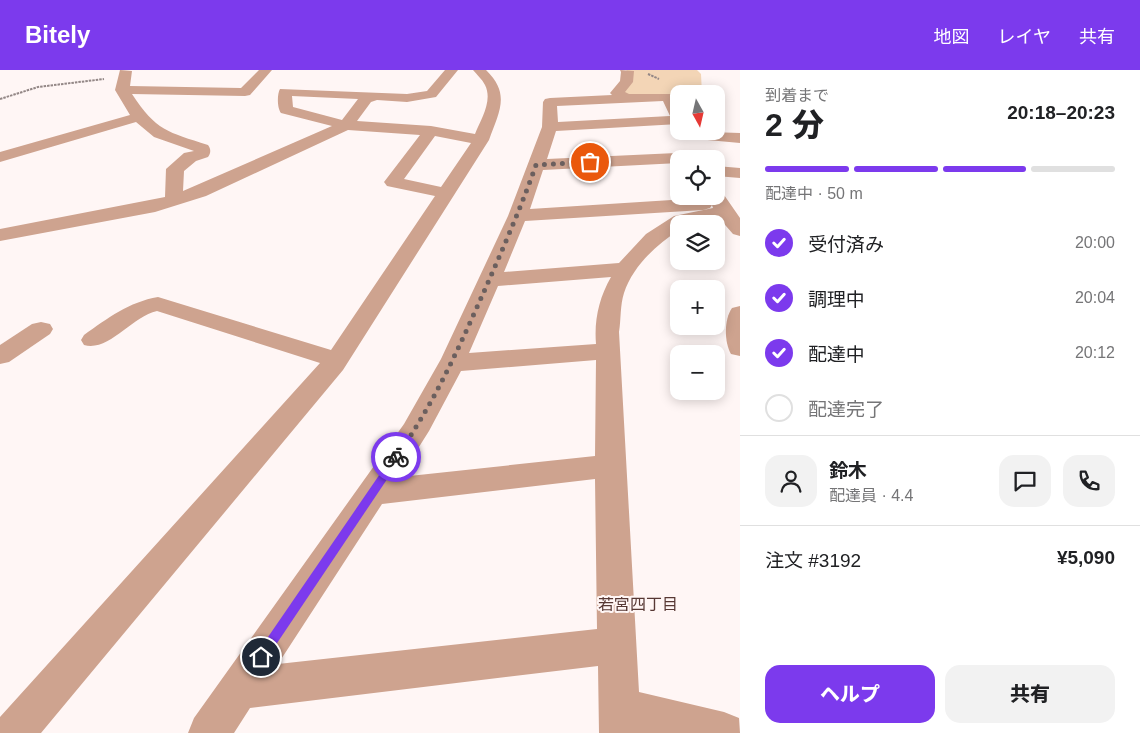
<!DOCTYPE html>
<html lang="ja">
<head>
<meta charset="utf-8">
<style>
	body { margin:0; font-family:Helvetica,"Noto Sans JP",sans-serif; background:#f2f2f2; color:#202124; height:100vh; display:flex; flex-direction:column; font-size:19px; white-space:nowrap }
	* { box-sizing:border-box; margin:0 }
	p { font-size:16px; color:#757577 }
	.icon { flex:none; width:28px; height:28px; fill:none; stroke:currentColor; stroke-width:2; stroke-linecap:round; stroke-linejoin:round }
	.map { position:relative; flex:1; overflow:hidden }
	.sheet { display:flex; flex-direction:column; background:#fff; width:400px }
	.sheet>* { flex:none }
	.needle { width:32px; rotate:172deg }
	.fabs { position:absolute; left:670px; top:15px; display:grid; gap:10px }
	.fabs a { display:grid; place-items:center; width:55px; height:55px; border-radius:10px; background:#fff; box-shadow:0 2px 12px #0003; font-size:25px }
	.pin { position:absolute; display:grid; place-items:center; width:42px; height:42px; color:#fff; margin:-21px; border:2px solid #fff; border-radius:50%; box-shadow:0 1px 5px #0007 }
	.courier { position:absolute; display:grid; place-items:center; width:50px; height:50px; margin:-25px; border:4px solid #7c3aed; border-radius:50%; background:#fff; color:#222; box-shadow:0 1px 6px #0007 }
	.headline em { font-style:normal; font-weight:800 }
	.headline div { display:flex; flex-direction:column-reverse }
	.headline { display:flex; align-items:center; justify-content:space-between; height:85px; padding:0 25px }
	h1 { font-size:32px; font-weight:800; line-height:38px }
	.bar { display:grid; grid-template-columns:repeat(4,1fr); gap:8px 5px; align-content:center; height:60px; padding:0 25px }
	.bar i { height:6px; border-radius:4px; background:#e0e0e0 }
	.bar .selected { background:#7c3aed }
	.bar p { grid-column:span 4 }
	.line { display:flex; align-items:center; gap:12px; padding:0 25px; border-top:1px solid #e0e0e0 }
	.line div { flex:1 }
	.round { display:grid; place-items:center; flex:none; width:52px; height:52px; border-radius:15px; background:#f2f2f2 }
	ol { padding:0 25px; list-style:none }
	li { display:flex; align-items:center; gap:15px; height:55px }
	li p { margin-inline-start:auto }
	li .icon { padding:5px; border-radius:50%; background:#7c3aed; color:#fff; stroke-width:4 }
	li:last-child { color:#757577 }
	li i { width:28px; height:28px; border:2px solid #e0e0e0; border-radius:50% }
	.cta { display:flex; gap:10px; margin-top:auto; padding:10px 25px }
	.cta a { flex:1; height:58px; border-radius:15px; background:#7c3aed; color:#fff; font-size:20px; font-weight:800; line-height:58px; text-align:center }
	.cta a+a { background:#f2f2f2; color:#202124 }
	header { display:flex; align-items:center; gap:30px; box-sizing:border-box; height:70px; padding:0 25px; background:#7c3aed; color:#fff }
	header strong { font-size:24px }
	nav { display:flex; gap:28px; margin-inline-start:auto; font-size:18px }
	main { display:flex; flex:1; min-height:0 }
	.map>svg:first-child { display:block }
	.green { fill:#f3d5b6 }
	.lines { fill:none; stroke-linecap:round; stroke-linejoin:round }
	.path { stroke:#938786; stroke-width:2; stroke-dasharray:2.5 1; stroke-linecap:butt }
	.minor { fill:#cea38f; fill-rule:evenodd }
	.route { fill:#7c3aed }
	.done { stroke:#6b5f5e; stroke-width:5; stroke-dasharray:0 9 }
	.labels { text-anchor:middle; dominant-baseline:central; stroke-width:4; stroke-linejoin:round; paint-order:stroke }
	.near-neighbourhood-label { font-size:16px; fill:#573834; stroke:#fff6f5 }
</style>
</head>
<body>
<header>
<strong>Bitely</strong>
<nav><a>地図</a><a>レイヤ</a><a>共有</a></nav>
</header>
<main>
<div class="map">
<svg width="740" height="663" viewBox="0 0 740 663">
	<rect width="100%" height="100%" fill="#fff6f5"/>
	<polygon class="green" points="626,0 697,0 701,4 702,24 679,24 679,27 626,29 617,23 628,2"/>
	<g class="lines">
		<g class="path">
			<polyline points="648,4 659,9"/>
			<polyline points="0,29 38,17 104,9"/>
		</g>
		<g class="minor">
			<path d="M120 0 132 1 130 16 241 18 259 0H272L250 25 245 26 132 24C156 61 168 62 208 75 211 79 211 83 208 87L196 91 184 101 183 121 332 56 281 43C277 38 277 24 280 19L407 24 427 21 445 0H458L436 27 407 32 377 30 371 32 357 51 431 56 475 64C481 49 493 31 485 15 482 9 477 5 473 0H486C511 24 499 42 489 70L343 300 41 663H0V647L320 293 157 241C131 247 109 282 84 275L81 270 84 265C108 248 129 232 158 227L331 280 435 126 387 116 384 112 420 65 348 60 206 126 155 142 0 171V159L165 127 166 99 184 83 194 81 154 67 136 52 0 92V82L130 45 115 20ZM292 26 358 29 342 50 293 37ZM435 66 471 73 441 117 404 109Z"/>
			<path d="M620 0 634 1 633 12 625 22 629 24H673L679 34V54L556 61 547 89 698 82 704 83 706 87 705 89H679V93L543 100 530 139 703 128 709 130 707 126H716V121L722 122 740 148V166L733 164 719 148 691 154H679V160C656 175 633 196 624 223 620 235 621 250 619 262L639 622 724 642 739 648 740 663H599L598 596 250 638 234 663H188L194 648 404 354 441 289 508 146 542 57 543 32 545 29 550 28 612 25 610 23 620 11 621 2ZM663 31 670 46 558 52 557 36ZM712 135 713 138 674 146 646 164 619 193 504 202 525 151 703 140 710 138ZM611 207C599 228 594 250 596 274L469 283 498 216ZM596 290 595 386 400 407 429 361 461 301ZM595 409 597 559 278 594 382 434Z"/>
			<polygon points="679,61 740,63 740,73 686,68 681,66 678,63"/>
			<polygon points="716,96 740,98 740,108 716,106"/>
			<path d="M740 236V286L731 284C724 272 724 249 732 238Z"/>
			<polygon points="41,252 50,254 53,259 50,264 9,292 0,294 0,275 32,254"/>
		</g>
	</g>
	<polygon class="route" points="396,384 401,387 400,390 265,591 261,592 257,591 255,587 257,583 393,385"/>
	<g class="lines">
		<path class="done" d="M396 387C432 337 457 282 482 226 501 183 520 140 536 95L590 92"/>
	</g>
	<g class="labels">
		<g class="near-neighbourhood-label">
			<text x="638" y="534">若宮四丁目</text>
		</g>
	</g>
</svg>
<div class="fabs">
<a><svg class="needle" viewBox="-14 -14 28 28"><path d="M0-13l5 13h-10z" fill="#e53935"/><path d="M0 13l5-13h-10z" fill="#757577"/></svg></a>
<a><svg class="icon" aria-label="locate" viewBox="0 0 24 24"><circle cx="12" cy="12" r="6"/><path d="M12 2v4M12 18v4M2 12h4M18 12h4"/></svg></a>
<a><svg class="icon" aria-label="layers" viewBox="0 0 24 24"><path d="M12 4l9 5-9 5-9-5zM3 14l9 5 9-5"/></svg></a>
<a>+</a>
<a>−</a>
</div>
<div class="pin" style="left:590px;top:92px;background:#ea580c"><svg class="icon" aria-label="bag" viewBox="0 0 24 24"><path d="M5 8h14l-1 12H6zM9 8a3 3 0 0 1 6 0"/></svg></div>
<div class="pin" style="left:261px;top:587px;background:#1f2937"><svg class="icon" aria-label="home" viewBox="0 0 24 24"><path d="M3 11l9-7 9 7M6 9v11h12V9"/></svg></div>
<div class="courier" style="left:396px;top:387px"><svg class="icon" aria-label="bike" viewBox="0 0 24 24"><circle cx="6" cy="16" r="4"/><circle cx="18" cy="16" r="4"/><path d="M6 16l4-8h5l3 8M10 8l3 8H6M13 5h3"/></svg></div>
</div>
<section class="sheet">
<div class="headline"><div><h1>2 分</h1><p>到着まで</p></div><em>20:18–20:23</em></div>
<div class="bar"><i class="selected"></i><i class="selected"></i><i class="selected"></i><i></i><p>配達中 · 50 m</p></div>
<ol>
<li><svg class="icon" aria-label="check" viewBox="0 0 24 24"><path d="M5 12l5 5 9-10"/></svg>受付済み<p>20:00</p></li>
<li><svg class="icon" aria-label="check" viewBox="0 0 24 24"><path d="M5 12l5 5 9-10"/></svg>調理中<p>20:04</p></li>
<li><svg class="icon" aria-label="check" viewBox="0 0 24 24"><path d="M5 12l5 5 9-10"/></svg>配達中<p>20:12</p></li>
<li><i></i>配達完了</li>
</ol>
<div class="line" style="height:90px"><a class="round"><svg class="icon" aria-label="person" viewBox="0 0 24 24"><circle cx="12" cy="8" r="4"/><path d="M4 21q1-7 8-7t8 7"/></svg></a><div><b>鈴木</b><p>配達員 · 4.4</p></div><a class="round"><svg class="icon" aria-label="chat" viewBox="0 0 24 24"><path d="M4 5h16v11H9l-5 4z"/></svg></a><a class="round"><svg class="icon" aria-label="phone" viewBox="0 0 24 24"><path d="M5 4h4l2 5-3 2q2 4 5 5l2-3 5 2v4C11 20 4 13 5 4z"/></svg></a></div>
<div class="line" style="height:65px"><div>注文 #3192</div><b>¥5,090</b></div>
<div class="cta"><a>ヘルプ</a><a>共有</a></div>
</section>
</main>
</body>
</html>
